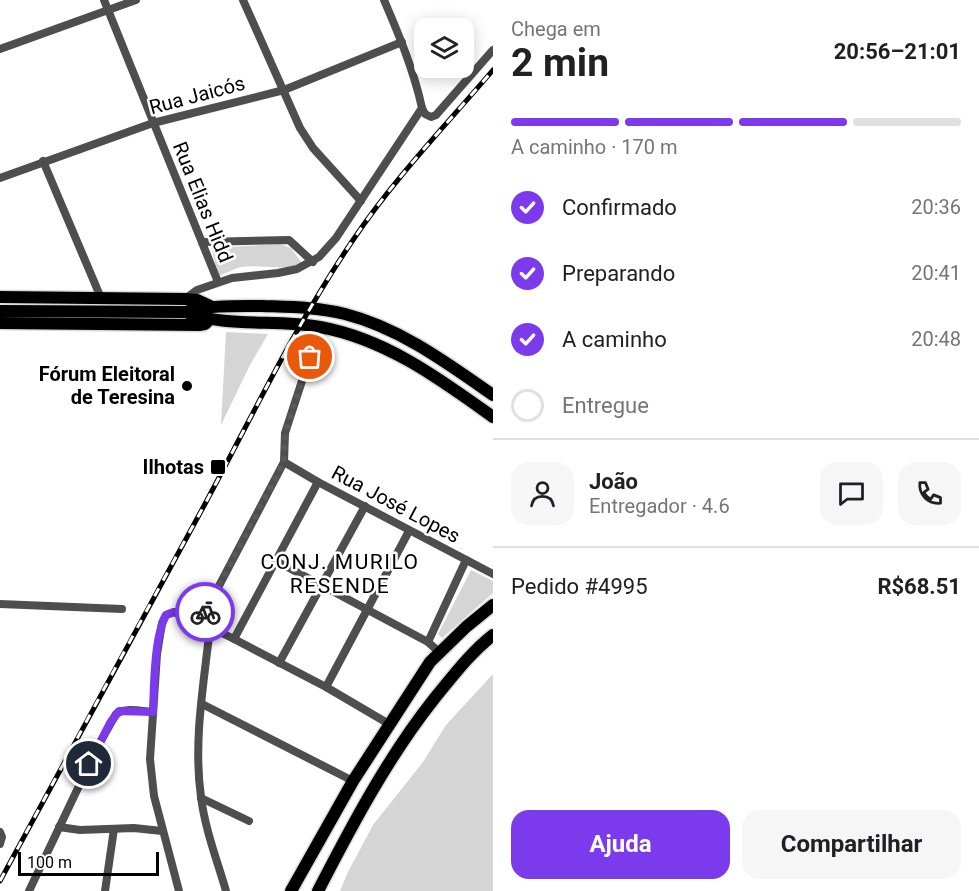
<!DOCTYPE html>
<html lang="pt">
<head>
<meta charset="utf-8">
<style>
	body { margin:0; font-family:Roboto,sans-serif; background:#f6f6f6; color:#202124; height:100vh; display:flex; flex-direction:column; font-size:22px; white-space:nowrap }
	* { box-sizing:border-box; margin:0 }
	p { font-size:20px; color:#757577 }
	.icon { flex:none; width:33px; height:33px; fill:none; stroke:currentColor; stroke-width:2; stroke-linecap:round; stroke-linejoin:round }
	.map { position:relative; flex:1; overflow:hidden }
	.side { display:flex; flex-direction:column; background:#fff; width:486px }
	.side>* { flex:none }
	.fabs { position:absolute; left:414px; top:18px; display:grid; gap:12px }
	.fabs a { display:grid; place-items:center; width:60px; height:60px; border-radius:12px; background:#fff; box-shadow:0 3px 15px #0003; font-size:30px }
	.scale { position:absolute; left:18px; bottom:15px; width:141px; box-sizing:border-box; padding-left:6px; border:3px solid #000; border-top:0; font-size:16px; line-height:21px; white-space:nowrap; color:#000; -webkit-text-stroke:4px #fff; paint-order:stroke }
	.pin { position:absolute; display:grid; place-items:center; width:51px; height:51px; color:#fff; margin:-26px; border:3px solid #fff; border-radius:50%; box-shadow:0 2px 6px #0007 }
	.courier { position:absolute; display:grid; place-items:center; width:60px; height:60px; margin:-30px; border:4px solid #7c3aed; border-radius:50%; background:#fff; color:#222; box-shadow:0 2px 8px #0007 }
	.headline em { font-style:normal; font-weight:700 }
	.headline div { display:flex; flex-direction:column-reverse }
	.headline { display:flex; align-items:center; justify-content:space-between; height:102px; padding:0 18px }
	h1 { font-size:39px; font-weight:700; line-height:45px }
	.bar { display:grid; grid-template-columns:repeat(4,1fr); gap:9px 6px; align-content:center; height:72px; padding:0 18px }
	.bar i { height:8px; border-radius:4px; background:#e0e0e0 }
	.bar .current { background:#7c3aed }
	.bar p { grid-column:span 4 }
	.line { display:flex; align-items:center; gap:15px; padding:0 18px; border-top:2px solid #e0e0e0 }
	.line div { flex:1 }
	.round { display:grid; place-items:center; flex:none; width:63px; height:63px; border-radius:18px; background:#f6f6f6 }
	ol { padding:0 18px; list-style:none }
	li { display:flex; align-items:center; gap:18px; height:66px }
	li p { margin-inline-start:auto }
	li .icon { padding:6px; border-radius:50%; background:#7c3aed; color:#fff; stroke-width:4 }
	li:last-child { color:#757577 }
	li i { width:33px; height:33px; border:3px solid #e0e0e0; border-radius:50% }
	.cta { display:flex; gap:12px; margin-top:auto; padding:12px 18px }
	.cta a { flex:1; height:69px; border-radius:18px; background:#7c3aed; color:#fff; font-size:24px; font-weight:700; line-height:69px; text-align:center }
	.cta a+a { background:#f6f6f6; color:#202124 }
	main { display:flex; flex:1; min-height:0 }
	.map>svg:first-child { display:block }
	.green { fill:#d5d5d5 }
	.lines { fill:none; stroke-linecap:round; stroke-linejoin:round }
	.primary-casing { stroke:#dbdbdb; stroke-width:15 }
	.minor { stroke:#4e4e4e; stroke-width:8 }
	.primary { stroke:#000; stroke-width:12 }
	.rail-casing { stroke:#000; stroke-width:5 }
	.rail { stroke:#fff; stroke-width:3; stroke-dasharray:9; stroke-linecap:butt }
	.done { stroke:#595959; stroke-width:6; stroke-dasharray:0 10.8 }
	.route { stroke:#7c3aed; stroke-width:8 }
	.poi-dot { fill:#000; stroke:#fff; stroke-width:2 }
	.labels { text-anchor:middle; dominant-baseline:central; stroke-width:5; stroke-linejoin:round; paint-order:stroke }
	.street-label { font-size:20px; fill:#000; stroke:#fff }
	.poi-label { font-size:20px; font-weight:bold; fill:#000; stroke:#fff; text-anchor:end }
	.neighbourhood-label { font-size:21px; letter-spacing:1.5px; fill:#000; stroke:#fff }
</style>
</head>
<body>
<main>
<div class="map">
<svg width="493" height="891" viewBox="0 0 493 891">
	<rect width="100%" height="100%" fill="#fff"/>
	<g class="green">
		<path d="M280 244 291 248 302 263C283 272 262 264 241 267 234 269 226 273 219 276L211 248Z"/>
		<polygon points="226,332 268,334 250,365 221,425"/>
		<polygon points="471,570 493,581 493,593 442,638 438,634"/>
		<polygon points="493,674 493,891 340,891 348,872 373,825 423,762 446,725"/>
	</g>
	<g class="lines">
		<g class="primary-casing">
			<g id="primary">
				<polyline points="0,297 185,299 197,300 210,306"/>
				<path d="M0 311 185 312C211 305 235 306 262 306 290 307 318 307 345 314 400 328 447 363 493 395"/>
				<path d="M185 312C227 328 276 319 320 327 386 339 440 379 493 417"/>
				<polyline points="0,323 199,325 205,324 209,320"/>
				<polyline points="291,891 353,781 430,662 466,627 493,605"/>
				<path d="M318 891C352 825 388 757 434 699 453 676 470 653 493 635"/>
			</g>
		</g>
		<g class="minor">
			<polyline points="104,0 218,282"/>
			<polyline points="243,0 300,128 313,148 361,201"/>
			<polyline points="0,49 136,0"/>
			<polyline points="422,108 425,114 431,117 436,115 493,50"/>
			<polyline points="43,161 101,298"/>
			<polyline points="0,178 153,123 284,90 402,42"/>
			<polyline points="202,242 289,240 313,262"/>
			<path d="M185 299 197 290 232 278 278 273 297 269 319 257 336 238 422 108C414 71 399 35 384 0"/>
			<polyline points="284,462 318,482 493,574"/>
			<polyline points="276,561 428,642"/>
			<polyline points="0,604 122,609"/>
			<polyline points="200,622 284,462 285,433 317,335"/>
			<path d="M210 627C204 683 193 741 201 797 205 829 217 860 226 891"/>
			<polyline points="234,639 318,482"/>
			<polyline points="439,652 428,642 466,560"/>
			<polyline points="279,663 365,506"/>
			<polyline points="326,687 409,531"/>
			<polyline points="202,704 353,781"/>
			<polyline points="201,798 249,821"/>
			<polyline points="59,827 80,830 134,828 162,831"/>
			<polyline points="0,832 2,837 0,844"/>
			<path d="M29 891 98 746 116 714C126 707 141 711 153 712"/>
			<polyline points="105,891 114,829"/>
			<polyline points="179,891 154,796 150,759 157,654 162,623 166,615 174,612 200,622 234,639 326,687 389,724"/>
		</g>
		<use href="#primary" class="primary"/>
		<g class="rail-casing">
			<path id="rail" d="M0 881C66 759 132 637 199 515 249 423 294 327 353 240 393 180 446 125 493 70"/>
		</g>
		<use href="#rail" class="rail"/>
	</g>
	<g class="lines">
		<polyline class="done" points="205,612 284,462 285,433 310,357"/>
		<path class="route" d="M89 764 110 723 119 711 153 712C154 686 154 637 166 615L174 612 200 622 205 612"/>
	</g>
	<g class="poi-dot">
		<circle cx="187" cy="386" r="6"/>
		<rect x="210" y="459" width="16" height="16" rx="3"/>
	</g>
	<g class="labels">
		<g class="street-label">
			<text transform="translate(197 95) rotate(-15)">Rua Jaicós</text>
			<text transform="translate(203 202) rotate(68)">Rua Elias Hidd</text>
			<text transform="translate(396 504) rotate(28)">Rua José Lopes</text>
		</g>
		<g class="poi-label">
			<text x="175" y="374">Fórum Eleitoral<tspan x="175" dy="23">de Teresina</tspan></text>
			<text x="204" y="467">Ilhotas</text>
		</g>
		<g class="neighbourhood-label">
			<text x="340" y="562">CONJ. MURILO<tspan x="340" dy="24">RESENDE</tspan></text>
		</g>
	</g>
</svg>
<div class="fabs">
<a><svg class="icon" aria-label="layers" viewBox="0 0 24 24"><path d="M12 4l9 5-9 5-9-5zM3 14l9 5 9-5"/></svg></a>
</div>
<div class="scale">100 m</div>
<div class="pin" style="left:310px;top:357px;background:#ea580c"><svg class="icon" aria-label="bag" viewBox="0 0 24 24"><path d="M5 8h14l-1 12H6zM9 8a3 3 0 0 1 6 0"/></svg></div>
<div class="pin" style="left:89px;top:764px;background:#1f2937"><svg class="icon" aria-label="home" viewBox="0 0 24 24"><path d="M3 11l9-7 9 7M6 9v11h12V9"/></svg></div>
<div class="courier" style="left:205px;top:612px"><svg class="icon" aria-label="bike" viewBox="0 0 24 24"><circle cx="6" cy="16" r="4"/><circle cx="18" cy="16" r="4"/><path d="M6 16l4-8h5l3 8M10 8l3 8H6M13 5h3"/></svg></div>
</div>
<section class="side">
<div class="headline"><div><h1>2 min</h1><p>Chega em</p></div><em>20:56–21:01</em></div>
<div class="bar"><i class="current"></i><i class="current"></i><i class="current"></i><i></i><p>A caminho · 170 m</p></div>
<ol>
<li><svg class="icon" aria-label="check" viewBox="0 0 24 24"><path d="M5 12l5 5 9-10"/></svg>Confirmado<p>20:36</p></li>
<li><svg class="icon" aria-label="check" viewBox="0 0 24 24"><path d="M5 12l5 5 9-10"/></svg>Preparando<p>20:41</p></li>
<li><svg class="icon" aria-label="check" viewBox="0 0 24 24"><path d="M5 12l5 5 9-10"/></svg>A caminho<p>20:48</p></li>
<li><i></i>Entregue</li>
</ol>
<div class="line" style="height:108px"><a class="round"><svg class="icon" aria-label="person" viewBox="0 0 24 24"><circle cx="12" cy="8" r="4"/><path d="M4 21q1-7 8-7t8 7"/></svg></a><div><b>João</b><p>Entregador · 4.6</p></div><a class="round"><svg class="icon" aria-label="chat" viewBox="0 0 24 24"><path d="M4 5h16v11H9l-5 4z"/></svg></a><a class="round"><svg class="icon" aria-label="phone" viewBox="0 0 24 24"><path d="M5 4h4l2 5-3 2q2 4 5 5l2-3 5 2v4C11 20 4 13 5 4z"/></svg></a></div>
<div class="line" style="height:78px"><div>Pedido #4995</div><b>R$68.51</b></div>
<div class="cta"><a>Ajuda</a><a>Compartilhar</a></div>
</section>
</main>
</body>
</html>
